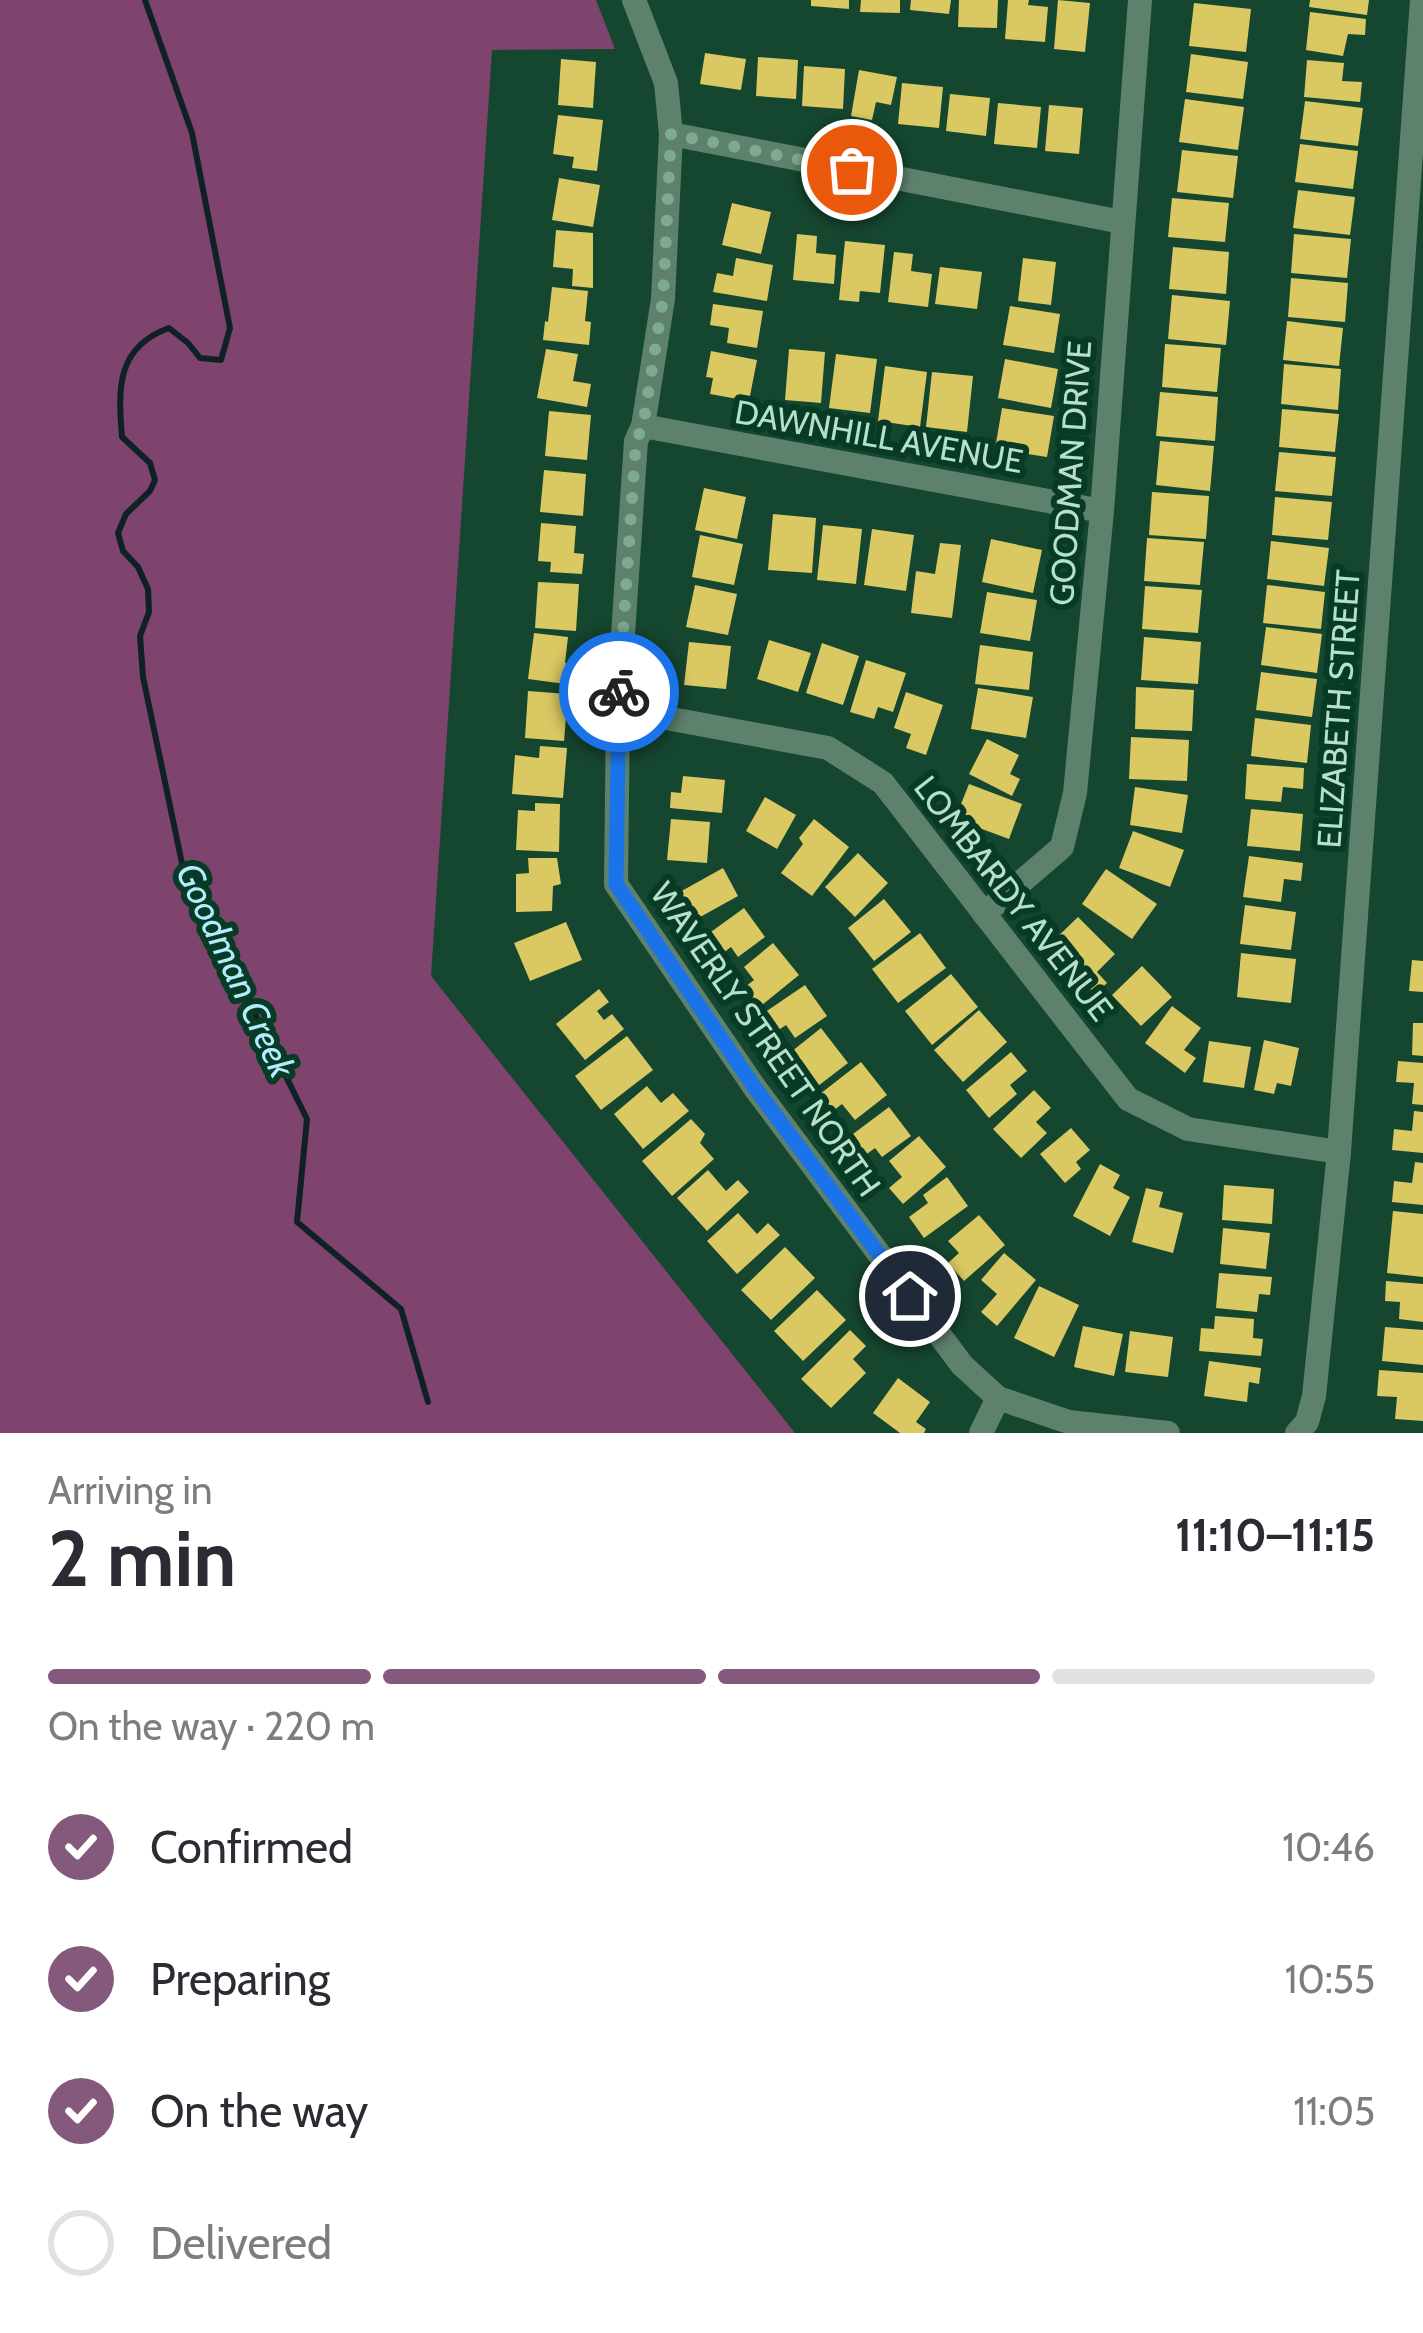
<!DOCTYPE html>
<html lang="en">
<head>
<meta charset="utf-8">
<style>
	body { margin:0; font-family:Cabin,sans-serif; background:#f2f2f3; color:#2b2b33; height:100vh; display:flex; flex-direction:column; font-size:45px; white-space:nowrap }
	* { box-sizing:border-box; margin:0 }
	p { font-size:39px; color:#7c7c81 }
	.icon { flex:none; width:66px; height:66px; fill:none; stroke:currentColor; stroke-width:2; stroke-linecap:round; stroke-linejoin:round }
	.map { position:relative; height:1433px; overflow:hidden }
	.sheet { display:flex; flex-direction:column; background:#fff; flex:1 }
	.sheet>* { flex:none }
	.pin { position:absolute; display:grid; place-items:center; width:102px; height:102px; color:#fff; margin:-51px; border:6px solid #fff; border-radius:50%; box-shadow:0 3px 12px #0007 }
	.courier { position:absolute; display:grid; place-items:center; width:120px; height:120px; margin:-60px; border:9px solid #1a73e8; border-radius:50%; background:#fff; color:#222; box-shadow:0 3px 15px #0007 }
	.head em { font-style:normal; font-weight:700 }
	.head div { display:flex; flex-direction:column-reverse }
	.head { display:flex; align-items:center; justify-content:space-between; height:204px; padding:0 48px }
	h1 { font-size:78px; font-weight:700; line-height:90px }
	.bar { display:grid; grid-template-columns:repeat(4,1fr); gap:18px 12px; align-content:center; height:144px; padding:0 48px }
	.bar i { height:15px; border-radius:9px; background:#e1e1e2 }
	.bar .current { background:#85597c }
	.bar p { grid-column:span 4 }
	ol { padding:0 48px; list-style:none }
	li { display:flex; align-items:center; gap:36px; height:132px }
	li p { margin-inline-start:auto }
	li .icon { padding:12px; border-radius:50%; background:#85597c; color:#fff; stroke-width:4 }
	li:last-child { color:#7c7c81 }
	li i { width:66px; height:66px; border:6px solid #e1e1e2; border-radius:50% }
	.map>svg:first-child { display:block }
	.green { fill:#7f446d }
	.lines { fill:none; stroke-linecap:round; stroke-linejoin:round }
	.stream { stroke:#102126; stroke-width:6 }
	.building { fill:#dac862 }
	.minor { stroke:#5e816d; stroke-width:24 }
	.done { stroke:#7eaa92; stroke-width:12; stroke-dasharray:0 21.6 }
	.route { stroke:#1a73e8; stroke-width:15 }
	.labels { text-anchor:middle; dominant-baseline:central; stroke-width:12; stroke-linejoin:round; paint-order:stroke }
	.street-label { font-size:33px; fill:#b6e0c8; stroke:#073b25 }
	.water-label { font-size:36px; font-style:italic; fill:#b4ecfe; stroke:#073b25 }
</style>
</head>
<body>
<div class="map">
<svg width="1423" height="1433" viewBox="0 0 1423 1433">
	<rect width="100%" height="100%" fill="#15462f"/>
	<polygon class="green" points="0,0 596,0 615,49 492,50 431,976 795,1433 0,1433"/>
	<g class="lines">
		<path class="stream" d="M145 0 192 133 230 328 221 360 200 358 188 343 169 328C116 347 118 389 122 437L150 463 155 480 150 491 126 514 118 533 123 551 138 567 148 589 149 612 140 636 143 677 183 868 307 1119 297 1222 401 1309 428 1402"/>
	</g>
	<g class="building">
		<polygon points="811,0 849,0 849,9 811,6"/>
		<polygon points="861,0 900,0 900,13 860,12"/>
		<polygon points="911,0 951,0 949,14 910,10"/>
		<polygon points="959,0 998,0 997,28 958,27"/>
		<polygon points="1008,0 1029,0 1028,5 1048,7 1045,42 1005,39"/>
		<polygon points="1058,0 1090,3 1085,52 1054,49"/>
		<polygon points="1310,0 1369,0 1367,15 1309,7"/>
		<polygon points="1194,3 1251,9 1246,52 1189,46"/>
		<polygon points="1310,12 1366,19 1365,35 1348,34 1343,56 1306,50"/>
		<polygon points="705,53 746,59 741,90 700,84"/>
		<polygon points="1191,54 1248,62 1243,99 1186,92"/>
		<polygon points="758,57 798,60 796,99 756,96"/>
		<polygon points="561,59 596,62 593,108 558,105"/>
		<polygon points="1307,60 1344,63 1342,81 1362,82 1360,102 1304,97"/>
		<polygon points="804,66 845,69 843,109 802,106"/>
		<polygon points="859,70 897,77 891,105 876,102 872,120 851,116"/>
		<polygon points="902,83 943,87 939,128 898,124"/>
		<polygon points="950,94 990,98 986,136 946,131"/>
		<polygon points="1185,99 1244,107 1238,150 1179,142"/>
		<polygon points="1305,101 1363,108 1358,146 1300,139"/>
		<polygon points="998,103 1041,107 1037,148 994,144"/>
		<polygon points="1049,105 1083,108 1079,154 1045,151"/>
		<polygon points="558,115 603,120 597,171 572,168 574,157 553,154"/>
		<polygon points="1300,144 1358,151 1353,189 1295,182"/>
		<polygon points="1182,150 1238,156 1233,198 1177,192"/>
		<polygon points="559,178 600,185 593,227 552,220"/>
		<polygon points="1298,190 1355,197 1350,235 1293,228"/>
		<polygon points="1172,198 1229,203 1225,242 1168,237"/>
		<polygon points="732,203 771,212 761,254 722,245"/>
		<polygon points="556,230 593,233 593,288 572,286 573,269 553,267"/>
		<polygon points="797,234 817,236 816,253 836,255 834,284 793,280"/>
		<polygon points="1294,234 1351,239 1347,278 1291,273"/>
		<polygon points="845,241 885,245 880,293 860,291 859,302 839,300"/>
		<polygon points="1173,247 1229,252 1226,294 1169,289"/>
		<polygon points="894,252 913,254 911,271 932,274 928,307 888,302"/>
		<polygon points="736,258 773,265 767,301 713,292 717,273 733,276"/>
		<polygon points="1023,258 1056,262 1051,305 1018,301"/>
		<polygon points="940,267 982,272 977,309 935,304"/>
		<polygon points="1291,278 1348,283 1345,322 1288,317"/>
		<polygon points="552,287 588,291 585,321 591,322 589,345 543,340 545,321 548,322"/>
		<polygon points="1172,295 1230,301 1226,345 1168,339"/>
		<polygon points="713,304 763,311 757,348 727,343 729,328 710,325"/>
		<polygon points="1010,306 1060,314 1054,353 1003,345"/>
		<polygon points="1287,321 1343,328 1339,366 1283,360"/>
		<polygon points="1165,344 1221,348 1217,392 1162,387"/>
		<polygon points="546,349 578,354 573,381 591,384 587,407 537,398"/>
		<polygon points="789,349 825,352 821,403 785,400"/>
		<polygon points="711,351 757,360 749,401 710,394 713,378 706,377"/>
		<polygon points="836,354 877,359 870,413 829,408"/>
		<polygon points="1005,359 1058,369 1051,408 998,398"/>
		<polygon points="1284,364 1341,369 1338,410 1281,404"/>
		<polygon points="885,366 927,372 920,427 878,421"/>
		<polygon points="932,372 973,376 967,432 926,427"/>
		<polygon points="1160,392 1218,397 1215,441 1156,436"/>
		<polygon points="1002,408 1054,416 1047,457 995,449"/>
		<polygon points="1282,409 1339,414 1335,452 1279,447"/>
		<polygon points="549,411 591,415 587,460 545,456"/>
		<polygon points="1160,441 1214,446 1210,491 1156,485"/>
		<polygon points="1279,452 1336,457 1332,496 1275,491"/>
		<polygon points="544,470 586,474 583,516 540,512"/>
		<polygon points="704,488 746,497 737,539 695,530"/>
		<polygon points="1152,492 1209,496 1206,539 1149,535"/>
		<polygon points="1275,497 1332,502 1328,540 1272,535"/>
		<polygon points="773,514 816,518 812,573 768,570"/>
		<polygon points="541,523 576,526 574,553 584,554 582,574 550,572 551,562 538,561"/>
		<polygon points="823,525 862,529 856,584 817,580"/>
		<polygon points="872,529 914,535 906,591 864,585"/>
		<polygon points="700,535 743,544 734,585 692,577"/>
		<polygon points="1147,538 1204,542 1200,585 1144,581"/>
		<polygon points="991,539 1042,550 1033,593 982,582"/>
		<polygon points="1271,541 1329,548 1324,586 1267,579"/>
		<polygon points="940,543 961,545 952,618 911,613 916,571 935,574"/>
		<polygon points="538,582 579,584 576,631 535,628"/>
		<polygon points="695,585 737,594 728,635 686,627"/>
		<polygon points="1267,585 1325,592 1321,629 1263,623"/>
		<polygon points="1145,586 1202,590 1198,633 1142,629"/>
		<polygon points="987,592 1037,600 1030,641 980,633"/>
		<polygon points="1266,627 1322,634 1317,673 1261,665"/>
		<polygon points="534,633 568,637 565,663 575,664 573,685 528,679"/>
		<polygon points="1144,637 1201,642 1198,684 1141,680"/>
		<polygon points="769,640 811,653 798,692 757,679"/>
		<polygon points="689,642 731,646 726,689 684,685"/>
		<polygon points="822,643 859,656 843,705 806,693"/>
		<polygon points="980,645 1033,652 1029,690 975,684"/>
		<polygon points="866,660 906,673 893,712 878,707 874,719 850,712"/>
		<polygon points="1261,672 1317,679 1312,717 1256,710"/>
		<polygon points="1136,687 1194,690 1192,731 1135,729"/>
		<polygon points="978,688 1033,697 1026,738 971,729"/>
		<polygon points="528,691 568,694 564,741 525,738"/>
		<polygon points="906,692 943,705 926,755 906,748 911,734 894,728"/>
		<polygon points="1255,718 1311,725 1307,763 1251,756"/>
		<polygon points="1131,737 1189,740 1187,781 1129,779"/>
		<polygon points="987,739 1019,755 1010,774 1020,779 1012,796 969,774"/>
		<polygon points="540,746 567,748 563,798 512,794 515,755 539,758"/>
		<polygon points="1247,764 1304,768 1303,789 1283,787 1281,802 1245,799"/>
		<polygon points="683,776 725,780 722,813 670,808 671,792 681,793"/>
		<polygon points="969,784 1022,804 1009,839 955,819"/>
		<polygon points="1135,787 1188,795 1182,833 1130,825"/>
		<polygon points="765,797 796,815 777,849 746,831"/>
		<polygon points="535,803 560,804 559,852 516,850 518,810 535,811"/>
		<polygon points="1251,809 1303,814 1300,851 1247,846"/>
		<polygon points="671,819 710,822 707,863 667,860"/>
		<polygon points="814,819 849,847 812,896 781,873 803,844 799,838"/>
		<polygon points="1133,831 1184,850 1170,887 1119,868"/>
		<polygon points="858,853 888,883 855,917 825,887"/>
		<polygon points="1249,856 1303,863 1301,881 1284,879 1281,902 1243,897"/>
		<polygon points="528,858 557,858 561,884 553,886 552,911 516,912 516,874 529,873"/>
		<polygon points="723,868 738,896 693,921 678,893"/>
		<polygon points="1106,869 1157,904 1132,939 1082,904"/>
		<polygon points="884,899 911,932 874,961 848,928"/>
		<polygon points="1245,905 1296,912 1291,950 1240,944"/>
		<polygon points="744,908 765,937 738,957 731,947 719,956 704,937"/>
		<polygon points="1078,917 1115,954 1097,972 1107,983 1095,994 1048,946"/>
		<polygon points="566,922 582,960 530,981 514,943"/>
		<polygon points="920,933 946,968 898,1003 872,969"/>
		<polygon points="773,943 799,975 756,1010 740,991 754,980 744,967"/>
		<polygon points="1241,953 1296,959 1291,1003 1237,997"/>
		<polygon points="1412,960 1423,961 1423,992 1409,991"/>
		<polygon points="1142,966 1172,997 1141,1026 1112,995"/>
		<polygon points="951,974 978,1007 932,1045 905,1011"/>
		<polygon points="805,985 827,1016 795,1038 786,1025 774,1033 761,1015"/>
		<polygon points="599,989 609,1002 597,1011 604,1020 612,1014 624,1029 585,1060 556,1024"/>
		<polygon points="1172,1006 1201,1028 1184,1050 1196,1058 1185,1073 1145,1043"/>
		<polygon points="979,1010 1007,1042 963,1082 934,1050"/>
		<polygon points="1413,1023 1423,1023 1423,1056 1412,1055"/>
		<polygon points="821,1028 848,1063 818,1086 791,1052"/>
		<polygon points="627,1036 653,1070 601,1110 575,1076"/>
		<polygon points="1264,1040 1299,1048 1291,1086 1277,1083 1274,1094 1254,1090"/>
		<polygon points="1209,1041 1251,1047 1244,1088 1203,1082"/>
		<polygon points="1011,1052 1027,1071 1010,1085 1017,1094 989,1118 966,1090"/>
		<polygon points="1398,1061 1423,1063 1423,1105 1412,1104 1414,1083 1396,1082"/>
		<polygon points="861,1062 887,1095 855,1120 842,1104 833,1111 820,1094"/>
		<polygon points="647,1086 661,1103 673,1093 689,1111 643,1149 614,1114"/>
		<polygon points="1034,1090 1051,1108 1036,1122 1047,1133 1021,1158 993,1129"/>
		<polygon points="889,1107 911,1136 882,1157 875,1148 864,1156 849,1137"/>
		<polygon points="1414,1111 1423,1112 1423,1153 1392,1150 1394,1129 1412,1131"/>
		<polygon points="691,1119 705,1134 700,1143 714,1159 672,1196 642,1161"/>
		<polygon points="1071,1128 1090,1150 1076,1162 1081,1169 1065,1183 1040,1154"/>
		<polygon points="919,1136 946,1167 903,1204 889,1188 902,1177 889,1161"/>
		<polygon points="1415,1162 1423,1163 1423,1205 1392,1202 1394,1181 1412,1183"/>
		<polygon points="1100,1164 1120,1175 1113,1188 1130,1197 1110,1236 1073,1216"/>
		<polygon points="708,1170 726,1191 738,1180 749,1192 707,1231 677,1198"/>
		<polygon points="947,1177 968,1206 924,1238 909,1217 928,1203 923,1195"/>
		<polygon points="1224,1185 1274,1189 1272,1224 1222,1220"/>
		<polygon points="1146,1188 1163,1192 1159,1207 1183,1213 1173,1253 1132,1242"/>
		<polygon points="1393,1211 1423,1214 1423,1277 1387,1273"/>
		<polygon points="738,1213 757,1234 768,1223 780,1235 737,1274 707,1241"/>
		<polygon points="979,1215 1005,1245 964,1281 948,1263 959,1253 948,1241"/>
		<polygon points="1223,1228 1270,1233 1266,1269 1220,1264"/>
		<polygon points="785,1247 815,1278 771,1320 741,1290"/>
		<polygon points="1004,1253 1036,1280 997,1326 981,1312 997,1294 981,1280"/>
		<polygon points="1219,1273 1272,1277 1270,1295 1259,1294 1257,1312 1216,1308"/>
		<polygon points="1386,1281 1423,1284 1423,1322 1399,1319 1400,1302 1385,1301"/>
		<polygon points="1039,1286 1079,1305 1054,1357 1014,1338"/>
		<polygon points="817,1290 846,1320 803,1361 774,1331"/>
		<polygon points="1215,1316 1254,1319 1253,1338 1263,1339 1261,1356 1199,1351 1201,1328 1214,1329"/>
		<polygon points="1083,1326 1123,1334 1114,1376 1074,1367"/>
		<polygon points="1385,1327 1423,1330 1423,1365 1382,1361"/>
		<polygon points="850,1330 866,1346 853,1359 866,1373 831,1408 801,1379"/>
		<polygon points="1130,1331 1173,1337 1168,1377 1125,1372"/>
		<polygon points="1209,1361 1261,1368 1259,1384 1249,1382 1247,1402 1204,1396"/>
		<polygon points="1379,1370 1423,1373 1423,1421 1395,1419 1397,1397 1377,1396"/>
		<polygon points="898,1378 930,1402 916,1422 926,1429 924,1433 900,1433 873,1413"/>
	</g>
	<g class="lines">
		<g class="minor">
			<polyline points="634,0 666,83 671,134 663,299 643,426 636,441 618,709 616,884 755,1088 962,1365 998,1398 1069,1422 1168,1433"/>
			<polyline points="671,134 1122,222"/>
			<polyline points="643,426 1102,511"/>
			<polyline points="618,709 828,748 883,783 1128,1099 1188,1129 1339,1152"/>
			<polyline points="984,914 1062,847 1075,793 1102,511 1140,0"/>
			<polyline points="981,1433 998,1398"/>
			<polyline points="1297,1433 1307,1422 1314,1396 1339,1152 1422,0"/>
		</g>
	</g>
	<g class="lines">
		<polyline class="done" points="619,692 636,441 643,426 663,299 671,134 852,170"/>
		<polyline class="route" points="619,692 616,884 755,1088 910,1296"/>
	</g>
	<g class="labels">
		<g class="street-label">
			<text transform="translate(879 436) rotate(10)">DAWNHILL AVENUE</text>
			<text transform="translate(1070 473) rotate(-86)">GOODMAN DRIVE</text>
			<text transform="translate(1338 709) rotate(-86)">ELIZABETH STREET</text>
			<text transform="translate(1014 898) rotate(52)">LOMBARDY AVENUE</text>
			<text transform="translate(766 1039) rotate(55)">WAVERLY STREET NORTH</text>
		</g>
		<g class="water-label">
			<text transform="translate(236 970) rotate(65)">Goodman Creek</text>
		</g>
	</g>
</svg>
<div class="pin" style="left:852px;top:170px;background:#ea580c"><svg class="icon" aria-label="bag" viewBox="0 0 24 24"><path d="M5 8h14l-1 12H6zM9 8a3 3 0 0 1 6 0"/></svg></div>
<div class="pin" style="left:910px;top:1296px;background:#1f2937"><svg class="icon" aria-label="home" viewBox="0 0 24 24"><path d="M3 11l9-7 9 7M6 9v11h12V9"/></svg></div>
<div class="courier" style="left:619px;top:692px"><svg class="icon" aria-label="bike" viewBox="0 0 24 24"><circle cx="6" cy="16" r="4"/><circle cx="18" cy="16" r="4"/><path d="M6 16l4-8h5l3 8M10 8l3 8H6M13 5h3"/></svg></div>
</div>
<section class="sheet">
<div class="head"><div><h1>2 min</h1><p>Arriving in</p></div><em>11:10–11:15</em></div>
<div class="bar"><i class="current"></i><i class="current"></i><i class="current"></i><i></i><p>On the way · 220 m</p></div>
<ol>
<li><svg class="icon" aria-label="check" viewBox="0 0 24 24"><path d="M5 12l5 5 9-10"/></svg>Confirmed<p>10:46</p></li>
<li><svg class="icon" aria-label="check" viewBox="0 0 24 24"><path d="M5 12l5 5 9-10"/></svg>Preparing<p>10:55</p></li>
<li><svg class="icon" aria-label="check" viewBox="0 0 24 24"><path d="M5 12l5 5 9-10"/></svg>On the way<p>11:05</p></li>
<li><i></i>Delivered</li>
</ol>
</section>
</body>
</html>
